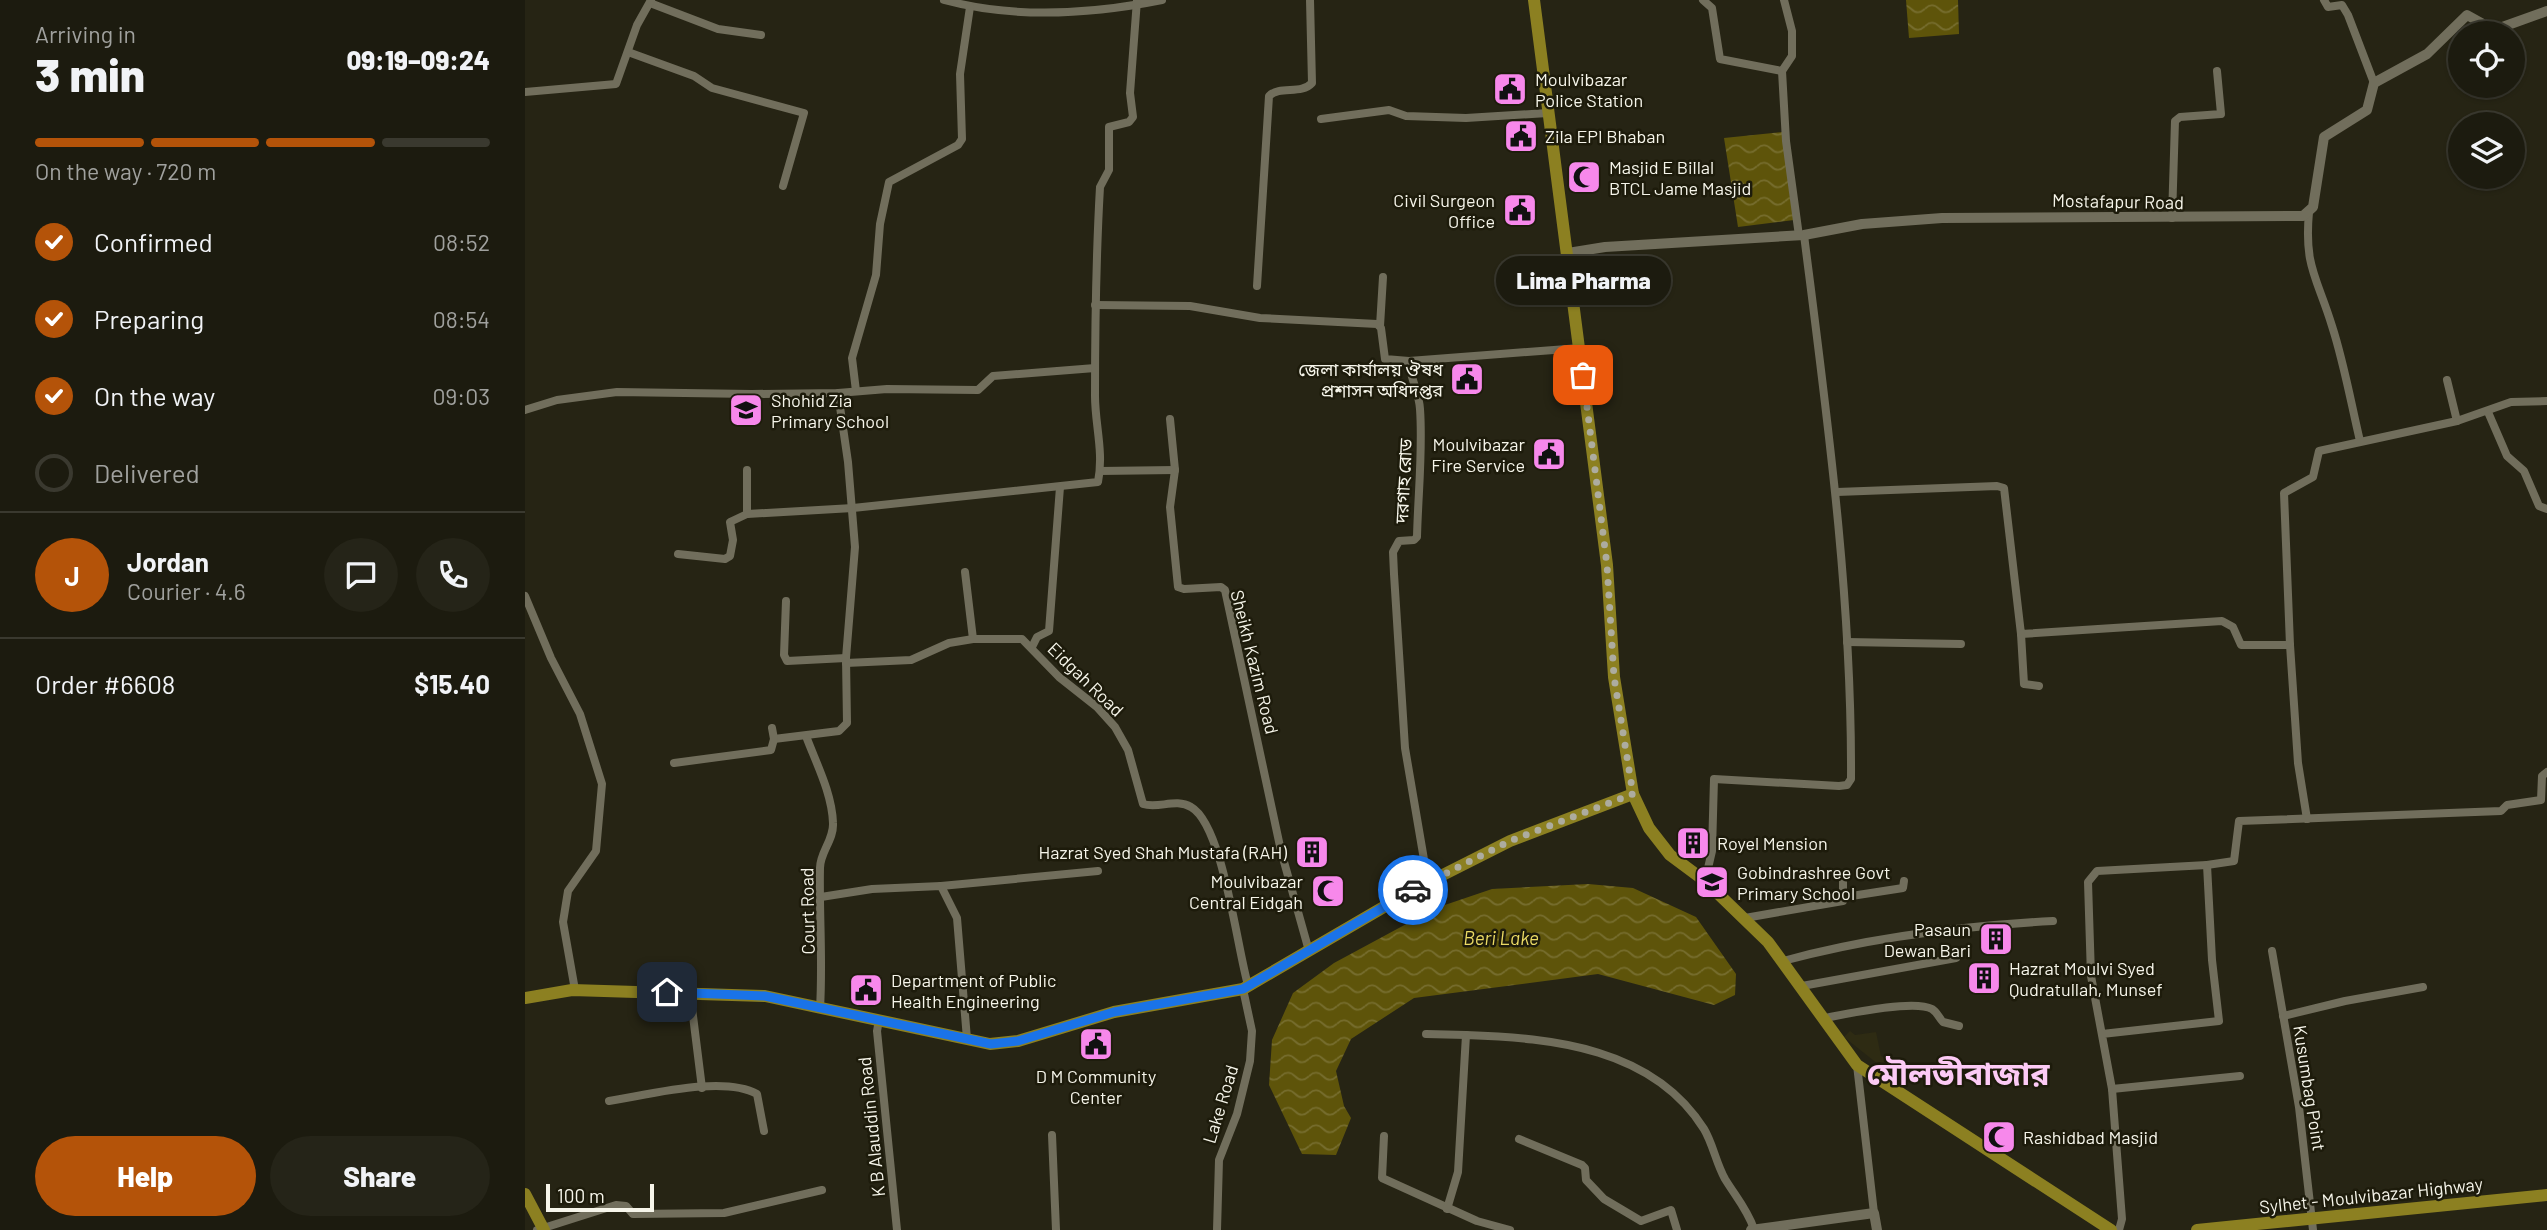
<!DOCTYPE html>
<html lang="en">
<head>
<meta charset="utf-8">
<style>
	body { margin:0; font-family:Barlow,"Noto Sans Bengali",sans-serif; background:#252418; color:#f1f3f6; height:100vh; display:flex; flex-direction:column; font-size:26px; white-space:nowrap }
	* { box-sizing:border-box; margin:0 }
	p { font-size:23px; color:#a0a19e }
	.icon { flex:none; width:38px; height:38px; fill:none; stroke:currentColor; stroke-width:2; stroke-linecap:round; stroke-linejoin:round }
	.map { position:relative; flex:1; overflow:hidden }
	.side { display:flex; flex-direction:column; background:#1c1b0f; width:525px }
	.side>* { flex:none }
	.tools { position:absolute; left:1923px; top:21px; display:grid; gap:14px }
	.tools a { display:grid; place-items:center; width:77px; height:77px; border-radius:50%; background:#1c1b0f; box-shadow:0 2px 5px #0004,0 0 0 2px #3a392f; font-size:35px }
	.scale { position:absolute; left:21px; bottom:18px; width:108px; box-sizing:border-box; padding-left:7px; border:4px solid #f6f5ea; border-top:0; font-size:19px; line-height:24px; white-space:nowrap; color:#f6f5ea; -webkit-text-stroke:5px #1d1b0b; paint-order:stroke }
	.pin { position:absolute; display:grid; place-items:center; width:60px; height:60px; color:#fff; margin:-30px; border-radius:14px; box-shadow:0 4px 10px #0006 }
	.courier { position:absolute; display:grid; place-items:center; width:70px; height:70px; margin:-35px; border:5px solid #1a73e8; border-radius:50%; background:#fff; color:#222; box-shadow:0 2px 9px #0007 }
	.bubble { position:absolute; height:49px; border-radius:24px; background:#1c1b0f; box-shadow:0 2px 5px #0004,0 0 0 2px #3a392f; font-size:23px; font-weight:800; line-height:49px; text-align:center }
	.head em { font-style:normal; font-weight:800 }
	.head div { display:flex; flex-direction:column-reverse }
	.head { display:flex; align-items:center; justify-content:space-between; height:119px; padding:0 35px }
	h1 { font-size:46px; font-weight:800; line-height:52px }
	.bar { display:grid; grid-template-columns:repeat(4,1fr); gap:10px 7px; align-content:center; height:84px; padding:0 35px }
	.bar i { height:9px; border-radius:5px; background:#3a392f }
	.bar .on { background:#b45309 }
	.bar p { grid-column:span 4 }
	.line { display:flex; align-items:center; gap:18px; padding:0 35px; border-top:2px solid #3a392f }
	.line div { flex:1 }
	.round { display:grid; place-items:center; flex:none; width:74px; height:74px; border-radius:37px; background:#252418 }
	ol { padding:0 35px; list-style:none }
	li { display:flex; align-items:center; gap:21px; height:77px }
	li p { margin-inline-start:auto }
	li .icon { padding:7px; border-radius:50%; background:#b45309; color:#fff; stroke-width:4 }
	li:last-child { color:#a0a19e }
	li i { width:38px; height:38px; border:4px solid #3a392f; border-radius:50% }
	.button { display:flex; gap:14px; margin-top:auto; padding:14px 35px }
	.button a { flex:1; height:80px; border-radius:42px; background:#b45309; color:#fff; font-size:28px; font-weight:800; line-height:80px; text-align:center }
	.button a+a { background:#252418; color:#f1f3f6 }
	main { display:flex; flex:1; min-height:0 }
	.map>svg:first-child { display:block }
	.built { fill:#2e2b13 }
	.water { fill:url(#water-waves) }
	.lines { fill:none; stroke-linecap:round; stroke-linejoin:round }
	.minor { stroke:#716e5c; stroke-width:8 }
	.tertiary { stroke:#716e5c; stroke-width:10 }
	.trunk { stroke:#8c8021; stroke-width:12 }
	.done { stroke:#adac9f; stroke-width:7; stroke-dasharray:0 12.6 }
	.route { stroke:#1a73e8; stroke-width:9 }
	.labels { text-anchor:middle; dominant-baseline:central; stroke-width:5; stroke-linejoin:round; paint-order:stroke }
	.poi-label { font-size:18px; fill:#f6f5ea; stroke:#1d1b0b; text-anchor:start }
	.street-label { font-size:18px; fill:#f6f5ea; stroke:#1d1b0b }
	.water-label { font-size:19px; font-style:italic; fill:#ecdb65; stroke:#1d1b0b }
	.town-label { font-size:32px; font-weight:bold; fill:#fccaf5; stroke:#1d1b0b }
</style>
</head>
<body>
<main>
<section class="side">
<div class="head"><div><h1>3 min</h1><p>Arriving in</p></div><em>09:19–09:24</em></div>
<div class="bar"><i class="on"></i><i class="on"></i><i class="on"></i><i></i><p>On the way · 720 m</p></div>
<ol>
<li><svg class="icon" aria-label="check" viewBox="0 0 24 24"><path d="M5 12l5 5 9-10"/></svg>Confirmed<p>08:52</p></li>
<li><svg class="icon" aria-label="check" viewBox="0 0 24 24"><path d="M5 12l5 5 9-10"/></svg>Preparing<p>08:54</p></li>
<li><svg class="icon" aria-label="check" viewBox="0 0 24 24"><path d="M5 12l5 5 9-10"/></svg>On the way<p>09:03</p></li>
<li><i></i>Delivered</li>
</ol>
<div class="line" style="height:126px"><b class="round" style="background:#b45309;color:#fff">J</b><div><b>Jordan</b><p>Courier · 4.6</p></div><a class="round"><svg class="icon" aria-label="chat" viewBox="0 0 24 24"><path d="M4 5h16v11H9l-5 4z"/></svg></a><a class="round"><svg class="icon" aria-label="phone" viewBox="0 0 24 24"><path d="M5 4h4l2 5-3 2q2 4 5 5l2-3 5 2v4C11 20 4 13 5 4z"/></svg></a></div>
<div class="line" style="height:91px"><div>Order #6608</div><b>$15.40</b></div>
<div class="button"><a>Help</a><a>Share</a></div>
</section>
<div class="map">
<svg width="2022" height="1230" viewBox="0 0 2022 1230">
	<defs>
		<pattern id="water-waves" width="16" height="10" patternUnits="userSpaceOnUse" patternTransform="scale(1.75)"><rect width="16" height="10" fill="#5e540a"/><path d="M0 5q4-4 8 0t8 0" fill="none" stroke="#766d2e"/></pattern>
	</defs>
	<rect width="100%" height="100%" fill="#262414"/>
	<polygon class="built" points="1325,1031 1330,1035 1351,1032 1356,1056 1369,1064 1363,1072 1319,1037"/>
	<g class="water">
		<polygon points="1381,0 1433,0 1434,34 1384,38"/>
		<polygon points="1257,132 1269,220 1213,227 1199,138"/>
		<polygon points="1063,884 1108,888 1171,917 1211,974 1210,995 1189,1005 1073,974 889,998 826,1039 811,1071 819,1106 826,1118 811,1155 777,1154 744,1085 747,1040 768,993 809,963 911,908 967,889"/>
	</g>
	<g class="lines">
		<g class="minor">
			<path d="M419 0C489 19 567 14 637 0"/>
			<polyline points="1178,0 1187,8 1195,59 1257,71"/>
			<polyline points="1259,0 1267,31 1267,56 1257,71 1261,141 1274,236"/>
			<polyline points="1799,0 1803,7 1817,5 1823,15 1849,83"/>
			<polyline points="125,3 193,29 236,35"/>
			<polyline points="103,52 169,76 187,88 279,113 258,186"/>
			<polyline points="0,92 91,84 112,25 126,0"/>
			<polyline points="796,119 864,110 881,116 941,118 1023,113"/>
			<path d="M1784 212C1779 267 1792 277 1807 326 1819 363 1826 403 1835 441"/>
			<polyline points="1647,218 1650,121 1655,117 1696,114 1692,71"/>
			<path d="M732 286 744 96C755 85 776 95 787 83L785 0"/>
			<polyline points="570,305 665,306 735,318 852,324 856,328 860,359 884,361"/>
			<polyline points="855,326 858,277"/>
			<polyline points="1922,380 1932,421"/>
			<polyline points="331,391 327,358 351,275 355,224 364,182 433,145 437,139 435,74 445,7"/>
			<polyline points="0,410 32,400 92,392 227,394 313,393 362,389 453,390 468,376 570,368"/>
			<polyline points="1963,412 1982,456 1999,471 2014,506 2022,509"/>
			<polyline points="645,419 650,470 645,507 653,587 659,589 696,587 700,590 756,851 784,951"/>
			<polyline points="222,470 222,514"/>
			<polyline points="575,471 650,470"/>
			<polyline points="1312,492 1472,486 1479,488 1496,634 1697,621 1708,627 1716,645 1765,645 1773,763 1782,819"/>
			<path d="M153 554 200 559 205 556 208 540 205 522 222 514 328 508 573 482C579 452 570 425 570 396 570 326 571 257 575 187L584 170V127L604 122 608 117 605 93 612 0"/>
			<polyline points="440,572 448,639"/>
			<polyline points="0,596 26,658 55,714 77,784 71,851 43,891 38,922 50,990"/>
			<polyline points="261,601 259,655 262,661 321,658"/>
			<polyline points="1496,634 1499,684 1514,686"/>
			<polyline points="1322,642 1436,644"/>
			<polyline points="1765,645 1759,493 1788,477 1794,451 1932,421 1986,402 2022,401"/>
			<polyline points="507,647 512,637 524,631 535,487"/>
			<path d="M321 663 386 660 424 643 448 639H497L534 677 572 707 590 727 603 750 618 804C633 809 651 798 666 807 698 825 712 948 723 985"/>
			<path d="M281 736C291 763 307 793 308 823 309 840 295 852 295 868 294 915 298 961 295 1008"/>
			<polyline points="249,739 314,731 322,723 321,658 330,547 323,462 313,393"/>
			<polyline points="149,763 246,750 249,739 247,728"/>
			<polyline points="1682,865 1709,861 1714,821 1976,811 1982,805 2016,800 2017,776 2022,772"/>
			<path d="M1180 881 1187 851 1189 779 1314 786 1322 785 1326 779C1327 597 1302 416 1279 235"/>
			<path d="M903 883 880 748 869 574 868 552 874 541 889 540 892 537C893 494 898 451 895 409 894 392 885 378 884 361L1055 348"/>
			<polyline points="416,886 573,871"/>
			<polyline points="296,897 347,889 416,886 432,918 442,1039"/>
			<polyline points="1320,897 1378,888 1379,881"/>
			<polyline points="1220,918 1318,901 1318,880"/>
			<polyline points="1747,951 1774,1107 1788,1230"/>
			<path d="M1258 961C1346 937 1436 926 1528 921"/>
			<polyline points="1277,986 1431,958"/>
			<polyline points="165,992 177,1088"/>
			<polyline points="1758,1016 1820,1001 1898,987"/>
			<path d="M1300 1018C1321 1014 1389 999 1407 1009 1412 1012 1414 1018 1418 1022L1434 1026"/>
			<polyline points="354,1020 352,1031 372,1230"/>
			<polyline points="901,1034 941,1035"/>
			<polyline points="1577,1034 1694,1021 1687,960 1682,865 1572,871 1563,882 1566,976 1587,1089 1597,1219 1594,1230"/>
			<polyline points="1332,1065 1349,1213"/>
			<polyline points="1587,1089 1715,1076"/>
			<path d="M84 1101C123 1095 198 1075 232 1094L239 1131"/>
			<polyline points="527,1135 531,1230"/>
			<polyline points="859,1136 857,1178 952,1221 985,1230"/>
			<polyline points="994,1139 1057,1165 1060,1168 1061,1180 1079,1199 1116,1221 1146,1210 1152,1230"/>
			<path d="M922 1209 933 1172 941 1035C1028 1038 1128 1048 1179 1129 1188 1144 1191 1163 1200 1179 1211 1197 1222 1209 1229 1229"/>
			<polyline points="12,1230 91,1205 101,1206 108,1214 199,1213 297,1190"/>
			<polyline points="692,1230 694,1160 712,1114 725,1061 727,1031 718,989"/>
		</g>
		<g class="tertiary">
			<polyline points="1043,253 1080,247 1279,235 1337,224 1417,218 1778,216 1788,207 1799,137 1842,110 1849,83 1902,54 1942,15 1969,30 2022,11"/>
			<polyline points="1226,1230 1349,1213 1352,1230"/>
		</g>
		<g class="trunk">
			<polyline points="1009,0 1082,565 1089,677 1108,794 1124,828 1145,855 1180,881 1243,942 1332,1065 1586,1230"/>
			<polyline points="0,998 47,990 240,996 465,1044 493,1041 589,1012 718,989 888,890 985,841 1108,794"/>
			<polyline points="0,1194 19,1230"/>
			<polyline points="1672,1230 2022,1195"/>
		</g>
	</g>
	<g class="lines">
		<polyline class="done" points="888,890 985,841 1108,794 1089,677 1082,565 1058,375"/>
		<polyline class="route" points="142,992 240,996 466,1044 493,1041 589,1012 718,989 888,890"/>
	</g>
	<defs>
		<g id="civic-square" transform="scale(1.75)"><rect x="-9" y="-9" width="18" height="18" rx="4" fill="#f788eb" stroke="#1d1b0b"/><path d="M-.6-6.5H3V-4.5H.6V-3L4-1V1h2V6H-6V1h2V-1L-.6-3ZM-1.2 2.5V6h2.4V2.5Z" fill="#111"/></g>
		<g id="mosque-square" transform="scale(1.75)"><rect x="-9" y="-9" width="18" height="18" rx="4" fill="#f788eb" stroke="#1d1b0b"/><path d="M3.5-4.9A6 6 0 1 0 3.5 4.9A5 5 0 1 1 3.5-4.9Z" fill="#111"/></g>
		<g id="school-square" transform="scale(1.75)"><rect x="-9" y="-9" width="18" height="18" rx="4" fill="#f788eb" stroke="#1d1b0b"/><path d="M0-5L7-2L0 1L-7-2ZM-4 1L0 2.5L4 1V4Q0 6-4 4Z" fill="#111"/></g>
		<g id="building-square" transform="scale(1.75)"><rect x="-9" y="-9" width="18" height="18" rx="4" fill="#f788eb" stroke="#1d1b0b"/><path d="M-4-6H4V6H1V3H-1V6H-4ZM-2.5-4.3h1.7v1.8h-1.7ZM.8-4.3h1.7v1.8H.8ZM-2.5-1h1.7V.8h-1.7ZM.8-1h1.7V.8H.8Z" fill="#111"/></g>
	</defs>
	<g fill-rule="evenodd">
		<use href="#civic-square" x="985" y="89"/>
		<use href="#civic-square" x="996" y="136"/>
		<use href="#mosque-square" x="1059" y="177"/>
		<use href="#civic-square" x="995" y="210"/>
		<use href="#civic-square" x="942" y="379"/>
		<use href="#school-square" x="221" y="410"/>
		<use href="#civic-square" x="1024" y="454"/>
		<use href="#building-square" x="1168" y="843"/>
		<use href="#building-square" x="787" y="852"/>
		<use href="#school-square" x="1187" y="882"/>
		<use href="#mosque-square" x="803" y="891"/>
		<use href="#building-square" x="1471" y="939"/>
		<use href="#building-square" x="1459" y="978"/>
		<use href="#civic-square" x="341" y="990"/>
		<use href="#civic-square" x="571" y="1044"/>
		<use href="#mosque-square" x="1474" y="1137"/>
	</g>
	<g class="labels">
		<g class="poi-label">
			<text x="1010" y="79">Moulvibazar<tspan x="1010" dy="21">Police Station</tspan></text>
			<text x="1020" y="136">Zila EPI Bhaban</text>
			<text x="1084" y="167">Masjid E Billal<tspan x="1084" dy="21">BTCL Jame Masjid</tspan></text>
			<text x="970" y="200" text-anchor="end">Civil Surgeon<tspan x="970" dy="21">Office</tspan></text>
			<text x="918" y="369" text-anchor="end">জেলা কার্যালয় ঔষধ<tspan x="918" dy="21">প্রশাসন অধিদপ্তর</tspan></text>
			<text x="246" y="400">Shohid Zia<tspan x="246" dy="21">Primary School</tspan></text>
			<text x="1000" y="444" text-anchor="end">Moulvibazar<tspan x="1000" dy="21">Fire Service</tspan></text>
			<text x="1192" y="843">Royel Mension</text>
			<text x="762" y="852" text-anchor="end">Hazrat Syed Shah Mustafa (RAH)</text>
			<text x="1212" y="872">Gobindrashree Govt<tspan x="1212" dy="21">Primary School</tspan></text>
			<text x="778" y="881" text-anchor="end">Moulvibazar<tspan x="778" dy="21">Central Eidgah</tspan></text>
			<text x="1446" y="929" text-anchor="end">Pasaun<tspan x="1446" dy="21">Dewan Bari</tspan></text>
			<text x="1484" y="968">Hazrat Moulvi Syed<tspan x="1484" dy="21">Qudratullah, Munsef</tspan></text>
			<text x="366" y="980">Department of Public<tspan x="366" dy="21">Health Engineering</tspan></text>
			<text x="571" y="1076" text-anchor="middle">D M Community<tspan x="571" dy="21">Center</tspan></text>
			<text x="1498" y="1137">Rashidbad Masjid</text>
		</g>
		<g class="street-label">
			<text transform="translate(1593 201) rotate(1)">Mostafapur Road</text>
			<text transform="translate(878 481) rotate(-87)">দরগাহ রোড</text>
			<text transform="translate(730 662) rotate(76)">Sheikh Kazim Road</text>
			<text transform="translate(561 679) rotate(44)">Eidgah Road</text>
			<text transform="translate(282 911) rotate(-91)">Court Road</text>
			<text transform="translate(1785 1088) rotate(81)">Kusumbag Point</text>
			<text transform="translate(695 1104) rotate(-73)">Lake Road</text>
			<text transform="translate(346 1127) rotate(-96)">K B Alauddin Road</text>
			<text transform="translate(1846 1195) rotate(-6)">Sylhet - Moulvibazar Highway</text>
		</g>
		<g class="water-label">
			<text x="976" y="937">Beri Lake</text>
		</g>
		<g class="town-label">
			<text x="1433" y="1072">মৌলভীবাজার</text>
		</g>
	</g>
</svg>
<div class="tools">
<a><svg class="icon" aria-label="locate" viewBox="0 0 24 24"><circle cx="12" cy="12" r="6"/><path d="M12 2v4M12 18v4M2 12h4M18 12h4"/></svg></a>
<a><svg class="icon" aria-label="layers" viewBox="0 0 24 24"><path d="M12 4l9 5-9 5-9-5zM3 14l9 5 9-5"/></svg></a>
</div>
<div class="scale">100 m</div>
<div class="pin" style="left:1058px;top:375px;background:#ea580c"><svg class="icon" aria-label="bag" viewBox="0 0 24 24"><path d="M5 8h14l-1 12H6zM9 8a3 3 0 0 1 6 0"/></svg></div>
<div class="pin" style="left:142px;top:992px;background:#1f2937"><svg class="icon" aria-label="home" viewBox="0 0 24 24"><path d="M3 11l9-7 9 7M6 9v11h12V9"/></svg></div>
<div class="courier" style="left:888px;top:890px"><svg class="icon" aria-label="car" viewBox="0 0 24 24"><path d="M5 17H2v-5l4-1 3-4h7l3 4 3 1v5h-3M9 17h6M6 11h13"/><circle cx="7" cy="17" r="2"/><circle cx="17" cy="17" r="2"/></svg></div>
<div class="bubble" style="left:971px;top:256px;width:175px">Lima Pharma</div>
</div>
</main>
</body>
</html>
